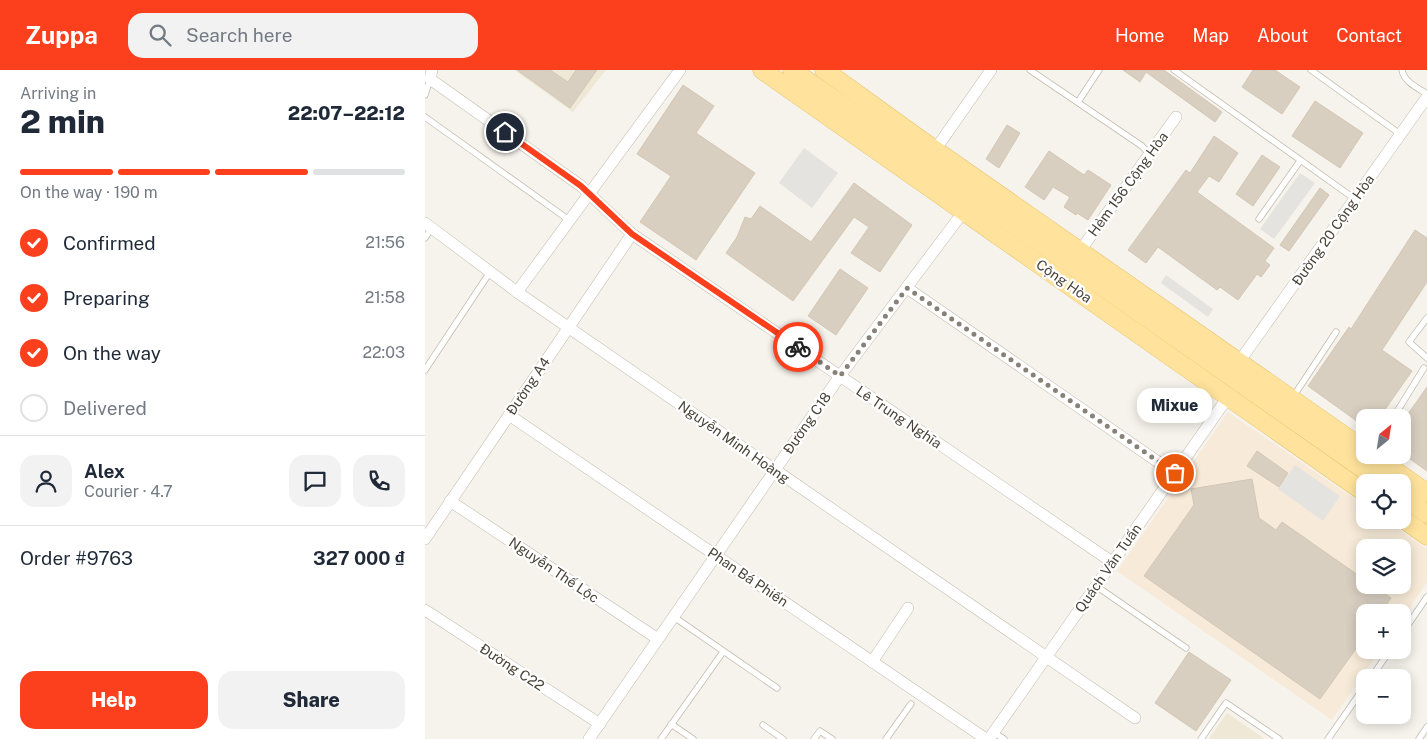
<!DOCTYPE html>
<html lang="en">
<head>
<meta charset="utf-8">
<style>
	body { margin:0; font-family:"Public Sans",sans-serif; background:#f2f2f3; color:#1f2937; height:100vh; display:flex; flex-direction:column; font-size:19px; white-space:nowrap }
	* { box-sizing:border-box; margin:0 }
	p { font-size:16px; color:#747a83 }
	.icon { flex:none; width:28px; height:28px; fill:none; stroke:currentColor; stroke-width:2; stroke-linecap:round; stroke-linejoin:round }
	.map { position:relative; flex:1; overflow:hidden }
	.details { display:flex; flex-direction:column; background:#fff; width:425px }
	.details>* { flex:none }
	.needle { width:32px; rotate:30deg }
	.buttons { position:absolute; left:931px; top:339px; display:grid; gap:10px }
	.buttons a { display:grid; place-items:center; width:55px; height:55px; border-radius:10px; background:#fff; box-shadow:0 2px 12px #0003; font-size:25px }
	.pin { position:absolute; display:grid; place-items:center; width:42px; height:42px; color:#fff; margin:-21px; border:2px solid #fff; border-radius:50%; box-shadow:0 1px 5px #0007 }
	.courier { position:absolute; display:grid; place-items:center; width:50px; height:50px; margin:-25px; border:4px solid #fc3f1d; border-radius:50%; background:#fff; color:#222; box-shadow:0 1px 6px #0007 }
	.bubble { position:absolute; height:35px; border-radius:15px; background:#fff; box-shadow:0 2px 12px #0003; font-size:16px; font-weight:800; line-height:35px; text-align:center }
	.head em { font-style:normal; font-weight:800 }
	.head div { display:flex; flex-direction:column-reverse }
	.head { display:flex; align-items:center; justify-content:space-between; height:85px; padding:0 20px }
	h1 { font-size:32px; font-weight:800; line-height:38px }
	.bar { display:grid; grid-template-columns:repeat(4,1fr); gap:8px 5px; align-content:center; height:60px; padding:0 20px }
	.bar i { height:6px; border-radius:4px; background:#e0e1e3 }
	.bar .current { background:#fc3f1d }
	.bar p { grid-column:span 4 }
	.line { display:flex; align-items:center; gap:12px; padding:0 20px; border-top:1px solid #e0e1e3 }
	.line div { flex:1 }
	.round { display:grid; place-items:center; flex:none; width:52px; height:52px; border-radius:15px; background:#f2f2f3 }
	ol { padding:0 20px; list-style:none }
	li { display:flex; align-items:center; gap:15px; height:55px }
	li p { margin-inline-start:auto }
	li .icon { padding:5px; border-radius:50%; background:#fc3f1d; color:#fff; stroke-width:4 }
	li:last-child { color:#747a83 }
	li i { width:28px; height:28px; border:2px solid #e0e1e3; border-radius:50% }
	.cta { display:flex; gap:10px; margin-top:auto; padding:10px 20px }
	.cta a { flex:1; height:58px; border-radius:15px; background:#fc3f1d; color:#fff; font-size:20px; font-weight:800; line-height:58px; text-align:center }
	.cta a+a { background:#f2f2f3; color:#1f2937 }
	header { display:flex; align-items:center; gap:30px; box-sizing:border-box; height:70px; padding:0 25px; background:#fc3f1d; color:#fff }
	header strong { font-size:24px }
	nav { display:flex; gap:28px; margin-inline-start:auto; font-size:18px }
	.search { width:350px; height:45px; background:#f2f2f3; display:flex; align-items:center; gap:12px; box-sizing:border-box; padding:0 18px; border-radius:15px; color:#747a83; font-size:19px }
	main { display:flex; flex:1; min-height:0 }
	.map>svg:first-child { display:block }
	.commercial { fill:#f7ead8; fill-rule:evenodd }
	.education { fill:#efe8d6 }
	.parking { fill:#e5e3e0 }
	.building { fill:#d8cfc1; stroke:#d3c7b4 }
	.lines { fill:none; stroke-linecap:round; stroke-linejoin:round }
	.lane-casing { stroke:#c2bbae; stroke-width:7 }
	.street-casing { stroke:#c2bbae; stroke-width:12 }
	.primary-casing { stroke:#e6c16a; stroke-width:19 }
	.lane { stroke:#fff; stroke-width:5.5 }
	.street { stroke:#fff; stroke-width:11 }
	.primary { stroke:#ffe39c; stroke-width:18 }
	.done { stroke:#878178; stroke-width:5; stroke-dasharray:0 9 }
	.route { stroke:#fc3f1d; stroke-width:6 }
	.labels { text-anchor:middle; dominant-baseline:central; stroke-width:4.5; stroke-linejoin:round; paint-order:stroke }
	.street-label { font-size:14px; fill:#4b4439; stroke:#fff }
</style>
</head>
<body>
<header>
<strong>Zuppa</strong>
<div class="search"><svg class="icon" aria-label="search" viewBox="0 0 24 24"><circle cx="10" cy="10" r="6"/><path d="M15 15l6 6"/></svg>Search here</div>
<nav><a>Home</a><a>Map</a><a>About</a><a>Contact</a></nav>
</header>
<main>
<section class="details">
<div class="head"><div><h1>2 min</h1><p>Arriving in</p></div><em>22:07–22:12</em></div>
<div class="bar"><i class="current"></i><i class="current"></i><i class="current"></i><i></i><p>On the way · 190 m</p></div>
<ol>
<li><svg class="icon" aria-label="check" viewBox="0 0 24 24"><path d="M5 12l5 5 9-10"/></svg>Confirmed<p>21:56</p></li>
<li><svg class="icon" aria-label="check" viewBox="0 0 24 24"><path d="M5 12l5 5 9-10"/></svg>Preparing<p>21:58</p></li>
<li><svg class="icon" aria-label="check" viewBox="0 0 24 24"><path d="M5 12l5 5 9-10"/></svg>On the way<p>22:03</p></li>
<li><i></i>Delivered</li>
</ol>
<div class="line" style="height:90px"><a class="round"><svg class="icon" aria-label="person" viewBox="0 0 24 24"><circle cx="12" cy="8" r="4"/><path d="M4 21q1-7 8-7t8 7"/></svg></a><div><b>Alex</b><p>Courier · 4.7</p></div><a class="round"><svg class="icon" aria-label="chat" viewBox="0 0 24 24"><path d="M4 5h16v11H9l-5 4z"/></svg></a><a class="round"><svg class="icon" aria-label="phone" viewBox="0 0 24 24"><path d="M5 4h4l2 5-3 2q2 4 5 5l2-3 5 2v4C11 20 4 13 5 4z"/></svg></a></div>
<div class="line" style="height:65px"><div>Order #9763</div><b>327 000 ₫</b></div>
<div class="cta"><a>Help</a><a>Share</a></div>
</section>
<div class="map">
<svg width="1002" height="669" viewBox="0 0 1002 669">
	<rect width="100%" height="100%" fill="#f6f3ec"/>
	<path class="commercial" d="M803 342 940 436V450H960L1002 479V512L978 548V542H940V580H955L907 650 692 501ZM940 478H978V515H940Z"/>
	<g class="education">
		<polygon points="89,0 181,0 148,42"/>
		<polygon points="802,643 840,669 784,669"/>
	</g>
	<g class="parking">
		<polygon points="379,78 413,103 387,138 354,113"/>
		<polygon points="875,103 890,113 849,169 835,159"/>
		<polygon points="741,205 788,239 783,247 736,213"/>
		<polygon points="870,395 915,426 898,451 853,419"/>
	</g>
	<g class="building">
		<polygon points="92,0 125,0 143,12 151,0 172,0 145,38"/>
		<polygon points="698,0 739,0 797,42 790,52 721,2 715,12"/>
		<polygon points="828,0 850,0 875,17 857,44 817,17"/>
		<polygon points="258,15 289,36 271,63 330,103 271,190 215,152 246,106 212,84"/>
		<polygon points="890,31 938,63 915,98 867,66"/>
		<polygon points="582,55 595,63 574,98 561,89"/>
		<polygon points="789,66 813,83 794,112 784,106 772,122 849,178 840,191 845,195 836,207 832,204 813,230 795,217 792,220 733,177 721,193 703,180 761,100 765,103"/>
		<polygon points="624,81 659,105 663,100 686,115 663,150 652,143 651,145 639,137 645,127 628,117 619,130 600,117"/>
		<polygon points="837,85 855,97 828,136 811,124"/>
		<polygon points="429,113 487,155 455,202 426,183 444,157 429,147 368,231 301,183 312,167 320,147 326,149 335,136 386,172"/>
		<polygon points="895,118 904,125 864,181 855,175"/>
		<polygon points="990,160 1002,168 1002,212 957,280 987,301 954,348 940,348 940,357 883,316 924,257 926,259"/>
		<polygon points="415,199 443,218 411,265 383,246"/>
		<polygon points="1002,317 1002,401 978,384 978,351"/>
		<polygon points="832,381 863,403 854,417 822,396"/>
		<polygon points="827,409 834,448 851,460 857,452 940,510 940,515 947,515 966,528 956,542 940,542 940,566 895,629 719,506 769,435 766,419"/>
		<polygon points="764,582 806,610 771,661 730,633"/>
	</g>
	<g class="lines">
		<g class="lane-casing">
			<g id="lane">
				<polyline points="605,0 717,76 724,84"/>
				<polyline points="749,0 930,129"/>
				<polyline points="886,0 975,64"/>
				<path d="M977 0C979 12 993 18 1002 24"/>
				<polyline points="0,25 5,9"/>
				<polyline points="653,32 674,0"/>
				<polyline points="0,47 144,150"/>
				<polyline points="834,149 875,91"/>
				<polyline points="0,168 7,158"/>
				<polyline points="1002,248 984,272 1002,288"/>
				<polyline points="0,300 65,202"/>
				<polyline points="868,327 911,262"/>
				<polyline points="968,348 999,298"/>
				<polyline points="671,516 761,578"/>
				<polyline points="249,547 352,618"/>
				<polyline points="978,562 1002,527"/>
				<polyline points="946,608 965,580"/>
				<polyline points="246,654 268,669"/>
				<polyline points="338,655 358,669"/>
				<polyline points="568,662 579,669"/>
				<polyline points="236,669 298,582"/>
				<polyline points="389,669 395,661 407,669"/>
				<polyline points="461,669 486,634"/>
				<polyline points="776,669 801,633 854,669"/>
				<polyline points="903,669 940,616"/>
				<polyline points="994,669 1002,657"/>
			</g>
		</g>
		<g class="street-casing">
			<g id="street">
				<polyline points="7,0 5,9 156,116 207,164 687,492"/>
				<polyline points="510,80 566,0"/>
				<polyline points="0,153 92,222 710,648"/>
				<polyline points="655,181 751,47"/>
				<polyline points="482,218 749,403"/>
				<polyline points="92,222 255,0"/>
				<polyline points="814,292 1002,27"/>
				<polyline points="84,345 561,669"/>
				<polyline points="25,431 233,569"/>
				<polyline points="0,469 207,164"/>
				<polyline points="0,540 175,654"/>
				<polyline points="447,592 483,538"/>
				<polyline points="164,669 415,306 539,141"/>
				<polyline points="564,669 803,327"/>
			</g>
		</g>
		<g class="primary-casing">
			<g id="primary">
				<polyline points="337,0 940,423"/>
				<polyline points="367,0 957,412"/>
				<polyline points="399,0 510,80 940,380"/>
				<polyline points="948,385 1002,423"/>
				<polyline points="978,427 1002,444"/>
				<polyline points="978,449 1002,466"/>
			</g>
		</g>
		<use href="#lane" class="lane"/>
		<use href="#street" class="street"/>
		<use href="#primary" class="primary"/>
	</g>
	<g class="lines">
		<polyline class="done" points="373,277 415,306 482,218 750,403"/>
		<polyline class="route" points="80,62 156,116 207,164 373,277"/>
	</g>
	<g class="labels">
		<g class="street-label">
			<text transform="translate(703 114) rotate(-54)">Hẻm 156 Cộng Hòa</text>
			<text transform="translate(908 160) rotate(-55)">Đường 20 Cộng Hòa</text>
			<text transform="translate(639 211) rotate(35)">Cộng Hòa</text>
			<text transform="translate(103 316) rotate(-56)">Đường A4</text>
			<text transform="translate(474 347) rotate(34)">Lê Trung Nghĩa</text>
			<text transform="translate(382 353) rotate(-55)">Đường C18</text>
			<text transform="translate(309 372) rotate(35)">Nguyễn Minh Hoàng</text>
			<text transform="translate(683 498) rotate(-55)">Quách Văn Tuấn</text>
			<text transform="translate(129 500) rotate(34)">Nguyễn Thế Lộc</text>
			<text transform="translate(323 507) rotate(34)">Phan Bá Phiến</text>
			<text transform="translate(87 597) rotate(33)">Đường C22</text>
		</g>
	</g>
</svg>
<div class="buttons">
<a><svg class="needle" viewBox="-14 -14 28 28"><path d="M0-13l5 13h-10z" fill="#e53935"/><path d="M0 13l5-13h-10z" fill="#747a83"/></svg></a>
<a><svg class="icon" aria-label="locate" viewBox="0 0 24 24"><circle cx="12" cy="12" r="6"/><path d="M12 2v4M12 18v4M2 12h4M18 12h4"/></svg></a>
<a><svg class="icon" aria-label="layers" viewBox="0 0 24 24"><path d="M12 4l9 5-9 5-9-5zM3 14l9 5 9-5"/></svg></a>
<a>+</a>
<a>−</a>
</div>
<div class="pin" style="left:750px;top:403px;background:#ea580c"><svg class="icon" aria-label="bag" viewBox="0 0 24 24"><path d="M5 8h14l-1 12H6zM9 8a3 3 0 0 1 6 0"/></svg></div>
<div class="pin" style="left:80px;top:62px;background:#1f2937"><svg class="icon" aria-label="home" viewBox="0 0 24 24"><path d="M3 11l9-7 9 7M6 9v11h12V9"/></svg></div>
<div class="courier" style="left:373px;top:277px"><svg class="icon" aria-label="bike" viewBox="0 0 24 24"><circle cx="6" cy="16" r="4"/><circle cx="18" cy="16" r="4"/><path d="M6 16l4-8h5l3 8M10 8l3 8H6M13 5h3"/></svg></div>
<div class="bubble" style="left:712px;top:318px;width:75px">Mixue</div>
</div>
</main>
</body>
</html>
